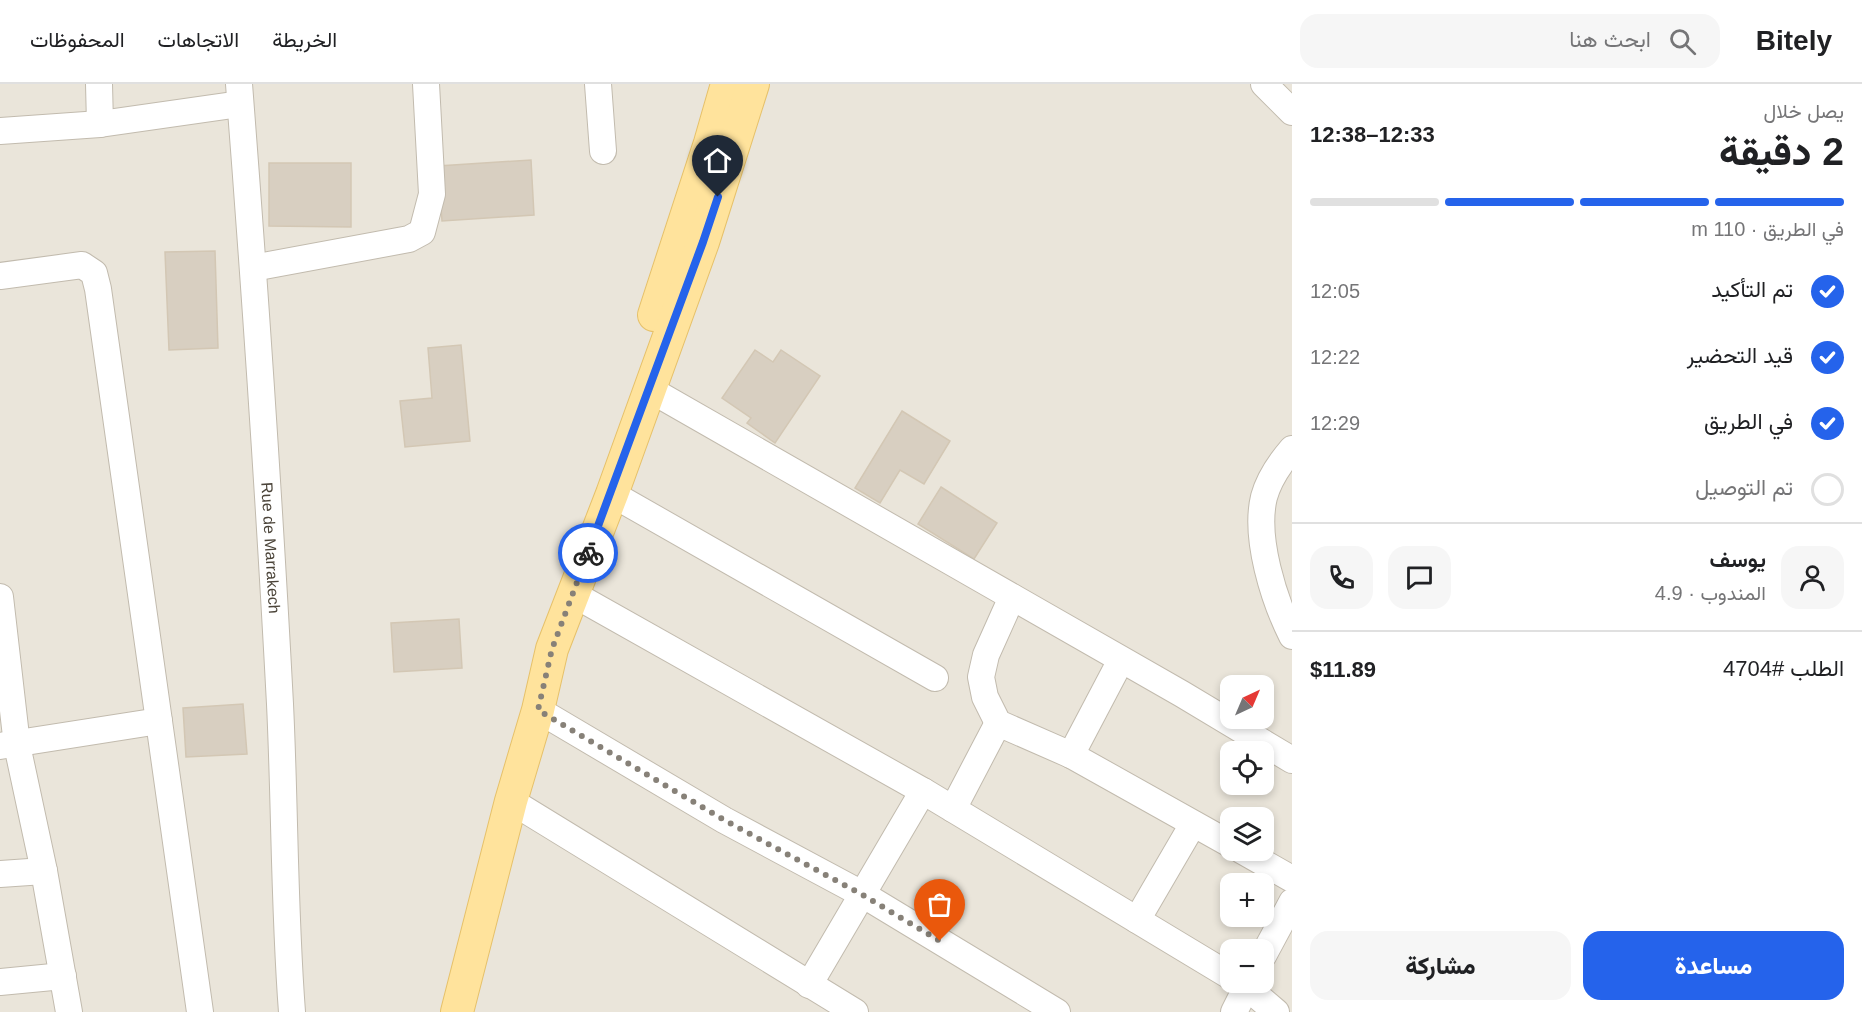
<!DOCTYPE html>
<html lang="ar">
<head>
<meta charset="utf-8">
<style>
	body { margin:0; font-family:Arial,Vazirmatn,sans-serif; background:#f6f6f6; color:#202124; direction:rtl; height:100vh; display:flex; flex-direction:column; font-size:22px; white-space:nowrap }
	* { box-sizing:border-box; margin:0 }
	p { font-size:20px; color:#757577 }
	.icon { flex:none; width:33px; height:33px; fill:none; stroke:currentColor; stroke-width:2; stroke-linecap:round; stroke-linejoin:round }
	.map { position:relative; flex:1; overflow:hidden; direction:ltr }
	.details { display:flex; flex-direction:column; background:#fff; width:570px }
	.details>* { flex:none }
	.needle { width:39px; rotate:44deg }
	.fabs { position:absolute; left:1220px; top:591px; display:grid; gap:12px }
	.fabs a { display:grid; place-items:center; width:54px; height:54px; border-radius:12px; background:#fff; box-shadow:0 3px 9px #0003; font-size:30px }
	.pin { position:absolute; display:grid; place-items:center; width:51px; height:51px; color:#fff; margin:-62px -26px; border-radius:50% 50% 50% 0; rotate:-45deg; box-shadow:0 0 6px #0007 }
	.pin .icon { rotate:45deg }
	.courier { position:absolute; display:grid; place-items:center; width:60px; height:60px; margin:-30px; border:4px solid #2563eb; border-radius:50%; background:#fff; color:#222; box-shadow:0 2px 8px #0007 }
	.head em { font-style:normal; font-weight:800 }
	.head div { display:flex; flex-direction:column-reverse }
	.head { display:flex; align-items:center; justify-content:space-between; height:102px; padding:0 18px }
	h1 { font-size:39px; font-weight:800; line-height:45px }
	.bar { display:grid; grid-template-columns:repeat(4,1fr); gap:9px 6px; align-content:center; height:72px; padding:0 18px }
	.bar i { height:8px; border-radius:4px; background:#e0e0e0 }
	.bar .on { background:#2563eb }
	.bar p { grid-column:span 4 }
	.line { display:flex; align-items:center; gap:15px; padding:0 18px; border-top:2px solid #e0e0e0 }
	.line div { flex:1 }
	.round { display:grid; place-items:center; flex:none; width:63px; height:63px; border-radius:18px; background:#f6f6f6 }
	ol { padding:0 18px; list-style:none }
	li { display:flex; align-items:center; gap:18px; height:66px }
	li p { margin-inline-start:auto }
	li .icon { padding:6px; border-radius:50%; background:#2563eb; color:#fff; stroke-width:4 }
	li:last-child { color:#757577 }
	li i { width:33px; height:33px; border:3px solid #e0e0e0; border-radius:50% }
	.primary-button { display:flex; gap:12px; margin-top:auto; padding:12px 18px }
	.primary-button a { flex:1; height:69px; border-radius:18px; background:#2563eb; color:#fff; font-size:24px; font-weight:800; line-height:69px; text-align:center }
	.primary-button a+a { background:#f6f6f6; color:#202124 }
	header { display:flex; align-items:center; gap:36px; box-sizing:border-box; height:84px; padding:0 30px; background:#fff; border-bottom:2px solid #e0e0e0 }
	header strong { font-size:28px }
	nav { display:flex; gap:33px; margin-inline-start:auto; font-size:21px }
	.search { width:420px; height:54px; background:#f6f6f6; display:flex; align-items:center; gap:15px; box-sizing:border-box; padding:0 21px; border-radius:18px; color:#757577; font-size:22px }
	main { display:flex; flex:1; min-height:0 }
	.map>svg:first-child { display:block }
	.residential { fill:#eae5da; fill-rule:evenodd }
	.building { fill:#d8cfc1; stroke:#d3c7b4; stroke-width:1.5 }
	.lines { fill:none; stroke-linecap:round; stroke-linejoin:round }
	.minor-casing { stroke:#c2bbae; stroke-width:28 }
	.major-casing { stroke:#e6c16a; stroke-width:34 }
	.minor { stroke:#fff; stroke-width:26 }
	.major { stroke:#ffe39c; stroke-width:32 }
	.done { stroke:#878178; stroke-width:6; stroke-dasharray:0 10.8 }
	.route { stroke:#2563eb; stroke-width:8 }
	.labels { text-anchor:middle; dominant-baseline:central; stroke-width:5; stroke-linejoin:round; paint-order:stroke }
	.street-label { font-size:16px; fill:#4b4439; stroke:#fff }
</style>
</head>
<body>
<header>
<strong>Bitely</strong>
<div class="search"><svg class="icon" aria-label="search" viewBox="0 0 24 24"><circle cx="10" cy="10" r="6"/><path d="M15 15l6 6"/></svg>ابحث هنا</div>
<nav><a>الخريطة</a><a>الاتجاهات</a><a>المحفوظات</a></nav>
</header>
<main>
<section class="details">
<div class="head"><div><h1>2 دقيقة</h1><p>يصل خلال</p></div><em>12:33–12:38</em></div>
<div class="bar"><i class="on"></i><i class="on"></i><i class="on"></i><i></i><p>في الطريق · 110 m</p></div>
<ol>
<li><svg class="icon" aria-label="check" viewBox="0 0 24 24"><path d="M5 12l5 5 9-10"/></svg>تم التأكيد<p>12:05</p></li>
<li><svg class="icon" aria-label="check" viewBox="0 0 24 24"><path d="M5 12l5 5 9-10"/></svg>قيد التحضير<p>12:22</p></li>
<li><svg class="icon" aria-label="check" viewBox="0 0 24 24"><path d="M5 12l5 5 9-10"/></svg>في الطريق<p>12:29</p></li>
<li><i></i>تم التوصيل</li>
</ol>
<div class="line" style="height:108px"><a class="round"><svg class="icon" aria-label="person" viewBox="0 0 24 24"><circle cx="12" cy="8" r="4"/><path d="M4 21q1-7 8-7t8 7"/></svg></a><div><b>يوسف</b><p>المندوب · 4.9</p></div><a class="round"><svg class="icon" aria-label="chat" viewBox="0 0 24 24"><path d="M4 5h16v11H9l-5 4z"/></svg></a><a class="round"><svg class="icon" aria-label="phone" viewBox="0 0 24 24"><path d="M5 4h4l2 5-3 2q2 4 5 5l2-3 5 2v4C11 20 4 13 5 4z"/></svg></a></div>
<div class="line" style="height:78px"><div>الطلب #4704</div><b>$11.89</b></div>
<div class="primary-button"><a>مساعدة</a><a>مشاركة</a></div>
</section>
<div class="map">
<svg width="1292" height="928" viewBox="0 0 1292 928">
	<rect width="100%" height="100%" fill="#f6f3ec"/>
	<path class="residential" d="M0 0H1292V928H0ZM1230 602H1263V634H1230ZM1230 668H1263V700H1230ZM1230 734H1263V766H1230ZM1230 800H1263V832H1230ZM1230 866H1263V898H1230Z"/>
	<g class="building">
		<polygon points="531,76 534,131 442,137 438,82"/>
		<polygon points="269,79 351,79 351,143 269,142"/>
		<polygon points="215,167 218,264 169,266 165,168"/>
		<polygon points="461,261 470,357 405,363 400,317 432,314 428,264"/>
		<polygon points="755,266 773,278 781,266 820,292 775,359 747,339 751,334 722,314"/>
		<polygon points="902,327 950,357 924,400 900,386 880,419 855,404"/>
		<polygon points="941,403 997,439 974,475 918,440"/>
		<polygon points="459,535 462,584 394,588 391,539"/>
		<polygon points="243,620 247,670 186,673 183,624"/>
	</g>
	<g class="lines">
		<g class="minor-casing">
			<g id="minor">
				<polyline points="99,0 100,40"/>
				<path id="s1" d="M239 0C255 206 269 413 280 620 285 723 284 825 292 928"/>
				<polyline points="598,0 603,67"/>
				<polyline points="1264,0 1292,28"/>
				<polyline points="0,47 100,40 240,20"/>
				<polyline points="253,184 409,155 422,148 432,110 426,0"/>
				<polyline points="0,192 82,181 94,189 98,205 200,928"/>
				<polyline points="649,305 1182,610 1292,676"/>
				<path d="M1292 365C1280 379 1269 395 1264 413 1254 454 1274 516 1292 552"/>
				<polyline points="612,410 935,594"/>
				<polyline points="573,510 923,707 1230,892"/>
				<polyline points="0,513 17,661 44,787 69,928"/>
				<polyline points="1012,513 986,571 981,593 985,613 998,639 1071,671 1230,760"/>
				<polyline points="538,626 724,736 862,810 1057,928"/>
				<polyline points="0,662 159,637"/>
				<polyline points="1071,671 1121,576"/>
				<polyline points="511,717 855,928"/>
				<polyline points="953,725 998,639"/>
				<polyline points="1241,766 1292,795"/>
				<polyline points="0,790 44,787"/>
				<polyline points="1137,836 1193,740"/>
				<polyline points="1263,872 1292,818"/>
				<polyline points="0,898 63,892"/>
				<polyline points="1241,898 1276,928"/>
				<polyline points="809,901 923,707"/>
				<polyline points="1234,928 1249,898"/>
			</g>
		</g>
		<g class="major-casing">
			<g id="major">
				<polyline points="654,231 710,59 727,0"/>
				<polyline points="457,928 511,717 538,626 552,565 612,410 703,158 753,0"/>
			</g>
		</g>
		<use href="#minor" class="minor"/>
		<use href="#major" class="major"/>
	</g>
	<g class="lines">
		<polyline class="done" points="588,469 552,565 538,626 724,736 861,810 940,857"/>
		<polyline class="route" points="588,469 703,158 718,113"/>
	</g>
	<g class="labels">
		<g class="street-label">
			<text stroke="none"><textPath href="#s1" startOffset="465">Rue de Marrakech</textPath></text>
		</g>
	</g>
</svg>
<div class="fabs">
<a><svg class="needle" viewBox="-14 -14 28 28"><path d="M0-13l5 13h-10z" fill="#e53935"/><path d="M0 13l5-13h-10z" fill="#757577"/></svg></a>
<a><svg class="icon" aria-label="locate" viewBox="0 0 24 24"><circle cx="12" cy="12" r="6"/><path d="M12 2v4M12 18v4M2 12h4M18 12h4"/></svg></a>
<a><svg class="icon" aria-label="layers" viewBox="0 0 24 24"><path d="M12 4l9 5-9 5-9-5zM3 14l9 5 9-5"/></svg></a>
<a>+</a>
<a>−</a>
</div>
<div class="pin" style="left:940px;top:857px;background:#ea580c"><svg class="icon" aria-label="bag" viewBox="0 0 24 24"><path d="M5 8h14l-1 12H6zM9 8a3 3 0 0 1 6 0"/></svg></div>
<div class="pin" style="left:718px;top:113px;background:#1f2937"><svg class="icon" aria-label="home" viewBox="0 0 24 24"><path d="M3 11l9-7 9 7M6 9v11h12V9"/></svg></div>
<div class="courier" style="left:588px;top:469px"><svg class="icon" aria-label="bike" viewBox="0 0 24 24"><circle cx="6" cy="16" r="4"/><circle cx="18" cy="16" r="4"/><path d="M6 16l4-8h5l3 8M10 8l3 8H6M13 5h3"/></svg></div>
</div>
</main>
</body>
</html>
